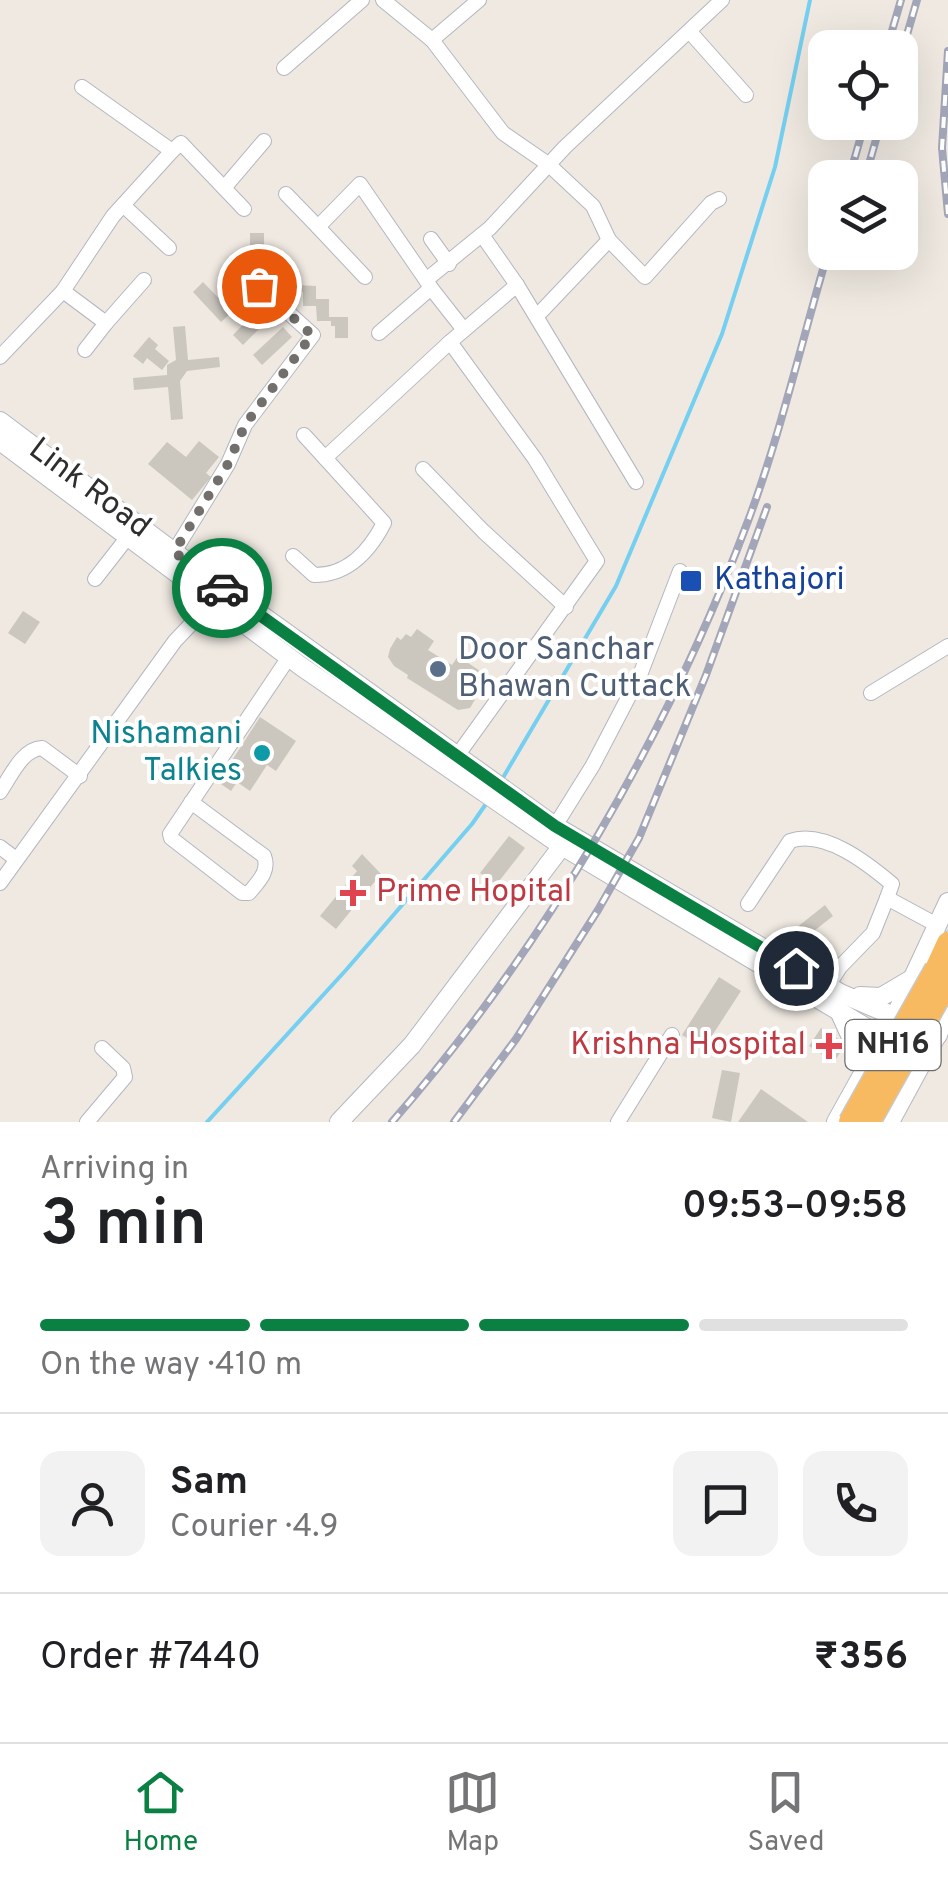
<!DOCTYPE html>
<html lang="en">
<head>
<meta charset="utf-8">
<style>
	body { margin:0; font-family:Overpass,sans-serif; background:#f2f2f2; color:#202124; height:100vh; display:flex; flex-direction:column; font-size:38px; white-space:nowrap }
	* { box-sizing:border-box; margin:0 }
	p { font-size:32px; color:#757577 }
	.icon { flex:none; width:55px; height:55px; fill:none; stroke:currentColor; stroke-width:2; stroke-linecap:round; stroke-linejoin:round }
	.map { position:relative; height:1122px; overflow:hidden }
	.sheet { display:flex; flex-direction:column; background:#fff; flex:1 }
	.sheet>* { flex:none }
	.controls { position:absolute; left:808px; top:30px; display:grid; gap:20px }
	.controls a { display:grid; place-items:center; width:110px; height:110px; border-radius:20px; background:#fff; box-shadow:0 10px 40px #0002; font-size:50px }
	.pin { position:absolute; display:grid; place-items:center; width:85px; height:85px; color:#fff; margin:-42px; border:5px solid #fff; border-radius:50%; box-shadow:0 2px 10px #0007 }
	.courier { position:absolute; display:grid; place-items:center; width:100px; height:100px; margin:-50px; border:8px solid #0b8043; border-radius:50%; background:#fff; color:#222; box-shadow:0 2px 12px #0007 }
	.head em { font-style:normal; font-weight:600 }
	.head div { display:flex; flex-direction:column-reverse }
	.head { display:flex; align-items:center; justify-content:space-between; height:170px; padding:0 40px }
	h1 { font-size:65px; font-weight:600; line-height:75px }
	.bar { display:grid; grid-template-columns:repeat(4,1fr); gap:15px 10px; align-content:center; height:120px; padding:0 40px }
	.bar i { height:12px; border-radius:8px; background:#e0e0e0 }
	.bar .selected { background:#0b8043 }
	.bar p { grid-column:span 4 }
	.line { display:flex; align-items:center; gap:25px; padding:0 40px; border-top:2px solid #e0e0e0 }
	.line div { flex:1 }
	.round { display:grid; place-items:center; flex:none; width:105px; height:105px; border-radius:20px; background:#f2f2f2 }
	.tab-bar { display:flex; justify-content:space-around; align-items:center; height:140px; border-top:2px solid #e0e0e0; background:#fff; font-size:28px; color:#757577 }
	.tab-bar a { display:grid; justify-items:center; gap:5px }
	.tab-bar .selected { color:#0b8043 }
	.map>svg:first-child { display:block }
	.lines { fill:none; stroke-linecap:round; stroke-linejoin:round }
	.stream { stroke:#75cff0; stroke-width:4 }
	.building { fill:#cbc7bf }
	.minor-casing { stroke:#b4b7c1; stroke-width:16 }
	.tertiary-casing { stroke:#b4b7c1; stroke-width:20 }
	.secondary-casing { stroke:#b4b7c1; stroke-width:20 }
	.trunk-casing { stroke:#c9c9c9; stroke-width:25 }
	.minor { stroke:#fff; stroke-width:14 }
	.tertiary { stroke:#fff; stroke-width:18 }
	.secondary { stroke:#fff; stroke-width:18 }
	.trunk { stroke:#f8ba60; stroke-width:22 }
	.rail-casing { stroke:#a3a6b8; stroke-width:8 }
	.rail { stroke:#fff; stroke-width:4; stroke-dasharray:11; stroke-linecap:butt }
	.trunk-bridge-casing { stroke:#c9c9c9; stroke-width:25; stroke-linecap:butt }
	.trunk-bridge { stroke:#f8ba60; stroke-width:22 }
	.done { stroke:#726f6d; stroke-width:10; stroke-dasharray:0 18 }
	.route { stroke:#0b8043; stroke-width:12 }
	.transit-dot { fill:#1a4fb4; stroke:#fff; stroke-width:4 }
	.service-dot { fill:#5c6f8a; stroke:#fff; stroke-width:4 }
	.culture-dot { fill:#0f9aa8; stroke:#fff; stroke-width:4 }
	.health-dot { fill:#e0444e; stroke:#fff; stroke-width:4 }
	.labels { text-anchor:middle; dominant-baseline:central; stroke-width:8; stroke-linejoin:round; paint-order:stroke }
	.shield { fill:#fff; stroke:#6d6d6d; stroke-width:2.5 }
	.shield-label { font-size:30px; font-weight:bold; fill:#2e2e2e }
	.street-label { font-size:32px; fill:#2e2e2e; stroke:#fff }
	.transit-label { font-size:32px; fill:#164399; stroke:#fff; text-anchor:start }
	.service-label { font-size:32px; fill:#4e5e75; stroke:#fff; text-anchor:start }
	.culture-label { font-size:32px; fill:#0d838f; stroke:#fff; text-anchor:end }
	.health-label { font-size:32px; fill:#be3a42; stroke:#fff; text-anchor:start }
</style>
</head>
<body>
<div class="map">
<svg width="948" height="1122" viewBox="0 0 948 1122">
	<rect width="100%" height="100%" fill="#efe9e1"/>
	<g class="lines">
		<g class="stream">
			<polyline points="501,781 616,586 722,334 775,167 810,0"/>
			<polyline points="207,1122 346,970 472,824 488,801"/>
		</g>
	</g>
	<g class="building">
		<polygon points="250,233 264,233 264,252 284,252 283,275 269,275 270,259 264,259 264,256 250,256"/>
		<polygon points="285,268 298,268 297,285 316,286 316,299 329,299 329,317 348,317 348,338 335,338 335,326 331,326 331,321 317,321 316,306 303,306 303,292 285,289"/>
		<polygon points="203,282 232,312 221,322 193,292"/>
		<polygon points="262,305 272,316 243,345 233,335"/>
		<polygon points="185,326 188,360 219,357 220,367 187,371 180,381 183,419 171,420 168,387 134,390 133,378 167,375 167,365 176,360 173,327"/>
		<polygon points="283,327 292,337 262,365 253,355"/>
		<polygon points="149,337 158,345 155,349 169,361 162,370 147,358 143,364 133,356"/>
		<polygon points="199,441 219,457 206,473 211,477 192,500 148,464 167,442 186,457"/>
		<polygon points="23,611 40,622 25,644 8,633"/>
		<polygon points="417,629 434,641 428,650 452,665 458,656 483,673 477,682 483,686 470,708 458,710 407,678 408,675 394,666 388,657 390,649 397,637 401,640 406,634 411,637"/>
		<polygon points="260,717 296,741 276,771 267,765 250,791 237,782 231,791 218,782"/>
		<polygon points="509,836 525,848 496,885 480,873"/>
		<polygon points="362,854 381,874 336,929 320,916 357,871 352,866"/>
		<polygon points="825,905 833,916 805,938 796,928"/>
		<polygon points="719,977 741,991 704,1048 682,1035"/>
		<polygon points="821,1028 846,1044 834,1062 809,1046"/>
		<polygon points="722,1070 740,1073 731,1122 712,1118"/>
		<polygon points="761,1089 808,1122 738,1122"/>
	</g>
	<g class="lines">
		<g class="minor-casing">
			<g id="minor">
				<polyline points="383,0 432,40 503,133 548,164 593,206 609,240"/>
				<polyline points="690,32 746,95"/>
				<polyline points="432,40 479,0"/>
				<polyline points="284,68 362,0"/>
				<polyline points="172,151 181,143 244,209"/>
				<polyline points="224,188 264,141"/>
				<polyline points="286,194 318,227 360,184 426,280 490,228 565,147 722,0"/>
				<polyline points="123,205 169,248"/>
				<polyline points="318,227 365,277"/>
				<polyline points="482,235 517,285"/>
				<polyline points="431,239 449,264"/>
				<polyline points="431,288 464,330"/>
				<polyline points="63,291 106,323 144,280"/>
				<polyline points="537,316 609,240 645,277 711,203 719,199"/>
				<polyline points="379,333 431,288 426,280"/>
				<polyline points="85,350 106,323"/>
				<polyline points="0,357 63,291 113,216 172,151 82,87"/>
				<polyline points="304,435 325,458 450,342"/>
				<polyline points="423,469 483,531 566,607"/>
				<polyline points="174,552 228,464 245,425 313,335 259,286"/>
				<path d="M293 556 314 575C348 575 369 552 384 523L325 458"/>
				<polyline points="95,579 127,538"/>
				<polyline points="871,693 948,646"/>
				<polyline points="457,756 597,561 535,459 450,342 517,285 636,482"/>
				<path d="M0 792C11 776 22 749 42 748L80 776"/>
				<path d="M191 802 264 856C270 871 258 882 249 893H242L171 838 170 834 289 657"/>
				<polyline points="555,826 593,765 640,675 680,571"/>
				<polyline points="0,847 16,859"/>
				<polyline points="0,883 175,641 212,602"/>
				<path d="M748 904 790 841C824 829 867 863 892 884L887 898"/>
				<polyline points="828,986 840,967 873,933 887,898 937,925"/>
				<polyline points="87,1122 125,1077 123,1068 102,1048"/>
				<polyline points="618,1122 672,1035"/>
			</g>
		</g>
		<g class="tertiary-casing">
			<polyline id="tertiary" points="339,1122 412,1045 562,846"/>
		</g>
		<g class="secondary-casing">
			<g id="secondary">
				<polyline points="0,421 174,552 555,826 840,993 938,1035"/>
				<polyline points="0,441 302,667 562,846 924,1062"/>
				<polyline points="860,996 881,997 913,978"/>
				<polyline points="840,1013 866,1070"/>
				<polyline points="836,1122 895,1016 948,902"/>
				<polyline points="890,1122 948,1015"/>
			</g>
		</g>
		<g class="trunk-casing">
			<polyline id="trunk" points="936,969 948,943"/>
		</g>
		<use href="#minor" class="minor"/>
		<use href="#tertiary" class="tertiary"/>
		<use href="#secondary" class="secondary"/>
		<use href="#trunk" class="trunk"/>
		<g class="rail-casing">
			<g id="rail">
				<polyline points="887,48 901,0"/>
				<polyline points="948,51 942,148 948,214"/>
				<polyline points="900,59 917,0"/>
				<polyline points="849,178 865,122"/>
				<polyline points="865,178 881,122"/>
				<path d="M392 1122C544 948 667 737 748 521 780 436 802 340 828 252"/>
				<polyline points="454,1122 516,1039 598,910 639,838 706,675 767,507"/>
			</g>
		</g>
		<use href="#rail" class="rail"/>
		<g class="trunk-bridge-casing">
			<g id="trunk-bridge">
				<polyline points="850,1122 936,969"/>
				<polyline points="869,1122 948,981"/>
			</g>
		</g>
		<use href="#trunk-bridge" class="trunk-bridge"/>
	</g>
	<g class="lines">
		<polyline class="done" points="222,588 174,552 228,464 245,425 312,335 259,286"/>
		<polyline class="route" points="222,588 555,826 796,968"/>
	</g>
	<rect class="transit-dot" x="679" y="569" width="24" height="24" rx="5"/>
	<circle class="service-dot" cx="438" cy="669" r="10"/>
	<circle class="culture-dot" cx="262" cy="753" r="10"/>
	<g class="health-dot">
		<path d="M348 878h10v10h10v10h-10v10h-10v-10h-10v-10h10z"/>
		<path d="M824 1031h10v10h10v10h-10v10h-10v-10h-10v-10h10z"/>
	</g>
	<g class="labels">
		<rect class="shield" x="845.5" y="1020" width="95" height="50" rx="8"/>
		<g class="shield-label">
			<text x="893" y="1045">NH16</text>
		</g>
		<g class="street-label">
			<text transform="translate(89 489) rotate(37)">Link Road</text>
		</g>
		<g class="transit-label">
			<text x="714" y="581">Kathajori</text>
		</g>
		<g class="service-label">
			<text x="458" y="651">Door Sanchar<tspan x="458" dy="37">Bhawan Cuttack</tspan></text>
		</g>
		<g class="culture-label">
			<text x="242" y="735">Nishamani<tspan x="242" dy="37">Talkies</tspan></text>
		</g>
		<g class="health-label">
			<text x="376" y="893">Prime Hopital</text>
			<text x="806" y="1046" text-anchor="end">Krishna Hospital</text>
		</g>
	</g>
</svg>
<div class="controls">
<a><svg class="icon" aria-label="locate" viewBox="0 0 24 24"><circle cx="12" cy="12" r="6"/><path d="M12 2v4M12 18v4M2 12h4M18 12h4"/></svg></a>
<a><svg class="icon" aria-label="layers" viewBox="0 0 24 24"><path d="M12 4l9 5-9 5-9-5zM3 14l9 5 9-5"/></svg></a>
</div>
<div class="pin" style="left:259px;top:286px;background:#ea580c"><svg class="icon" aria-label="bag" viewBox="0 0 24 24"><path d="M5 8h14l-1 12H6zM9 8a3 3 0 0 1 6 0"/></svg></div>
<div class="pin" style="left:796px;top:968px;background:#1f2937"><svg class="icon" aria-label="home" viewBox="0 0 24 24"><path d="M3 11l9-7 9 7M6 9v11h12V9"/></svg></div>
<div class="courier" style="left:222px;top:588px"><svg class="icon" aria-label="car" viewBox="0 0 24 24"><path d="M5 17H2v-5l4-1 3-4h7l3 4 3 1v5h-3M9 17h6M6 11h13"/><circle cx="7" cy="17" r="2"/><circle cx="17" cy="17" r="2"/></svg></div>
</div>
<section class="sheet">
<div class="head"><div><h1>3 min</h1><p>Arriving in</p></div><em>09:53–09:58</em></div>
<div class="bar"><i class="selected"></i><i class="selected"></i><i class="selected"></i><i></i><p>On the way · 410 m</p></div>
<div class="line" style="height:180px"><a class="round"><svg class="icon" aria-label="person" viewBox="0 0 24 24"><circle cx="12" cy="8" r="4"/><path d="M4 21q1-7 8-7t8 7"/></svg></a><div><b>Sam</b><p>Courier · 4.9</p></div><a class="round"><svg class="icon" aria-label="chat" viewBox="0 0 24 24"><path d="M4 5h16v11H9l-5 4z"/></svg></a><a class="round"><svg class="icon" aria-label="phone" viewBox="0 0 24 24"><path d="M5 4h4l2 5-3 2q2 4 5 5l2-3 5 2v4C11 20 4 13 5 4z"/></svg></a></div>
<div class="line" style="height:130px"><div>Order #7440</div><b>₹356</b></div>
</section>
<nav class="tab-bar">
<a class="selected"><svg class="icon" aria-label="home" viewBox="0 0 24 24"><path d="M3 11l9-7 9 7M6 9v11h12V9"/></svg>Home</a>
<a><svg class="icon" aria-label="map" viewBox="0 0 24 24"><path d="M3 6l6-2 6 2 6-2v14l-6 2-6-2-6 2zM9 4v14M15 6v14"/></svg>Map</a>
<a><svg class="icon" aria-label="saved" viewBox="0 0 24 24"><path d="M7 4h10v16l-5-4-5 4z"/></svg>Saved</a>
</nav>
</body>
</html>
